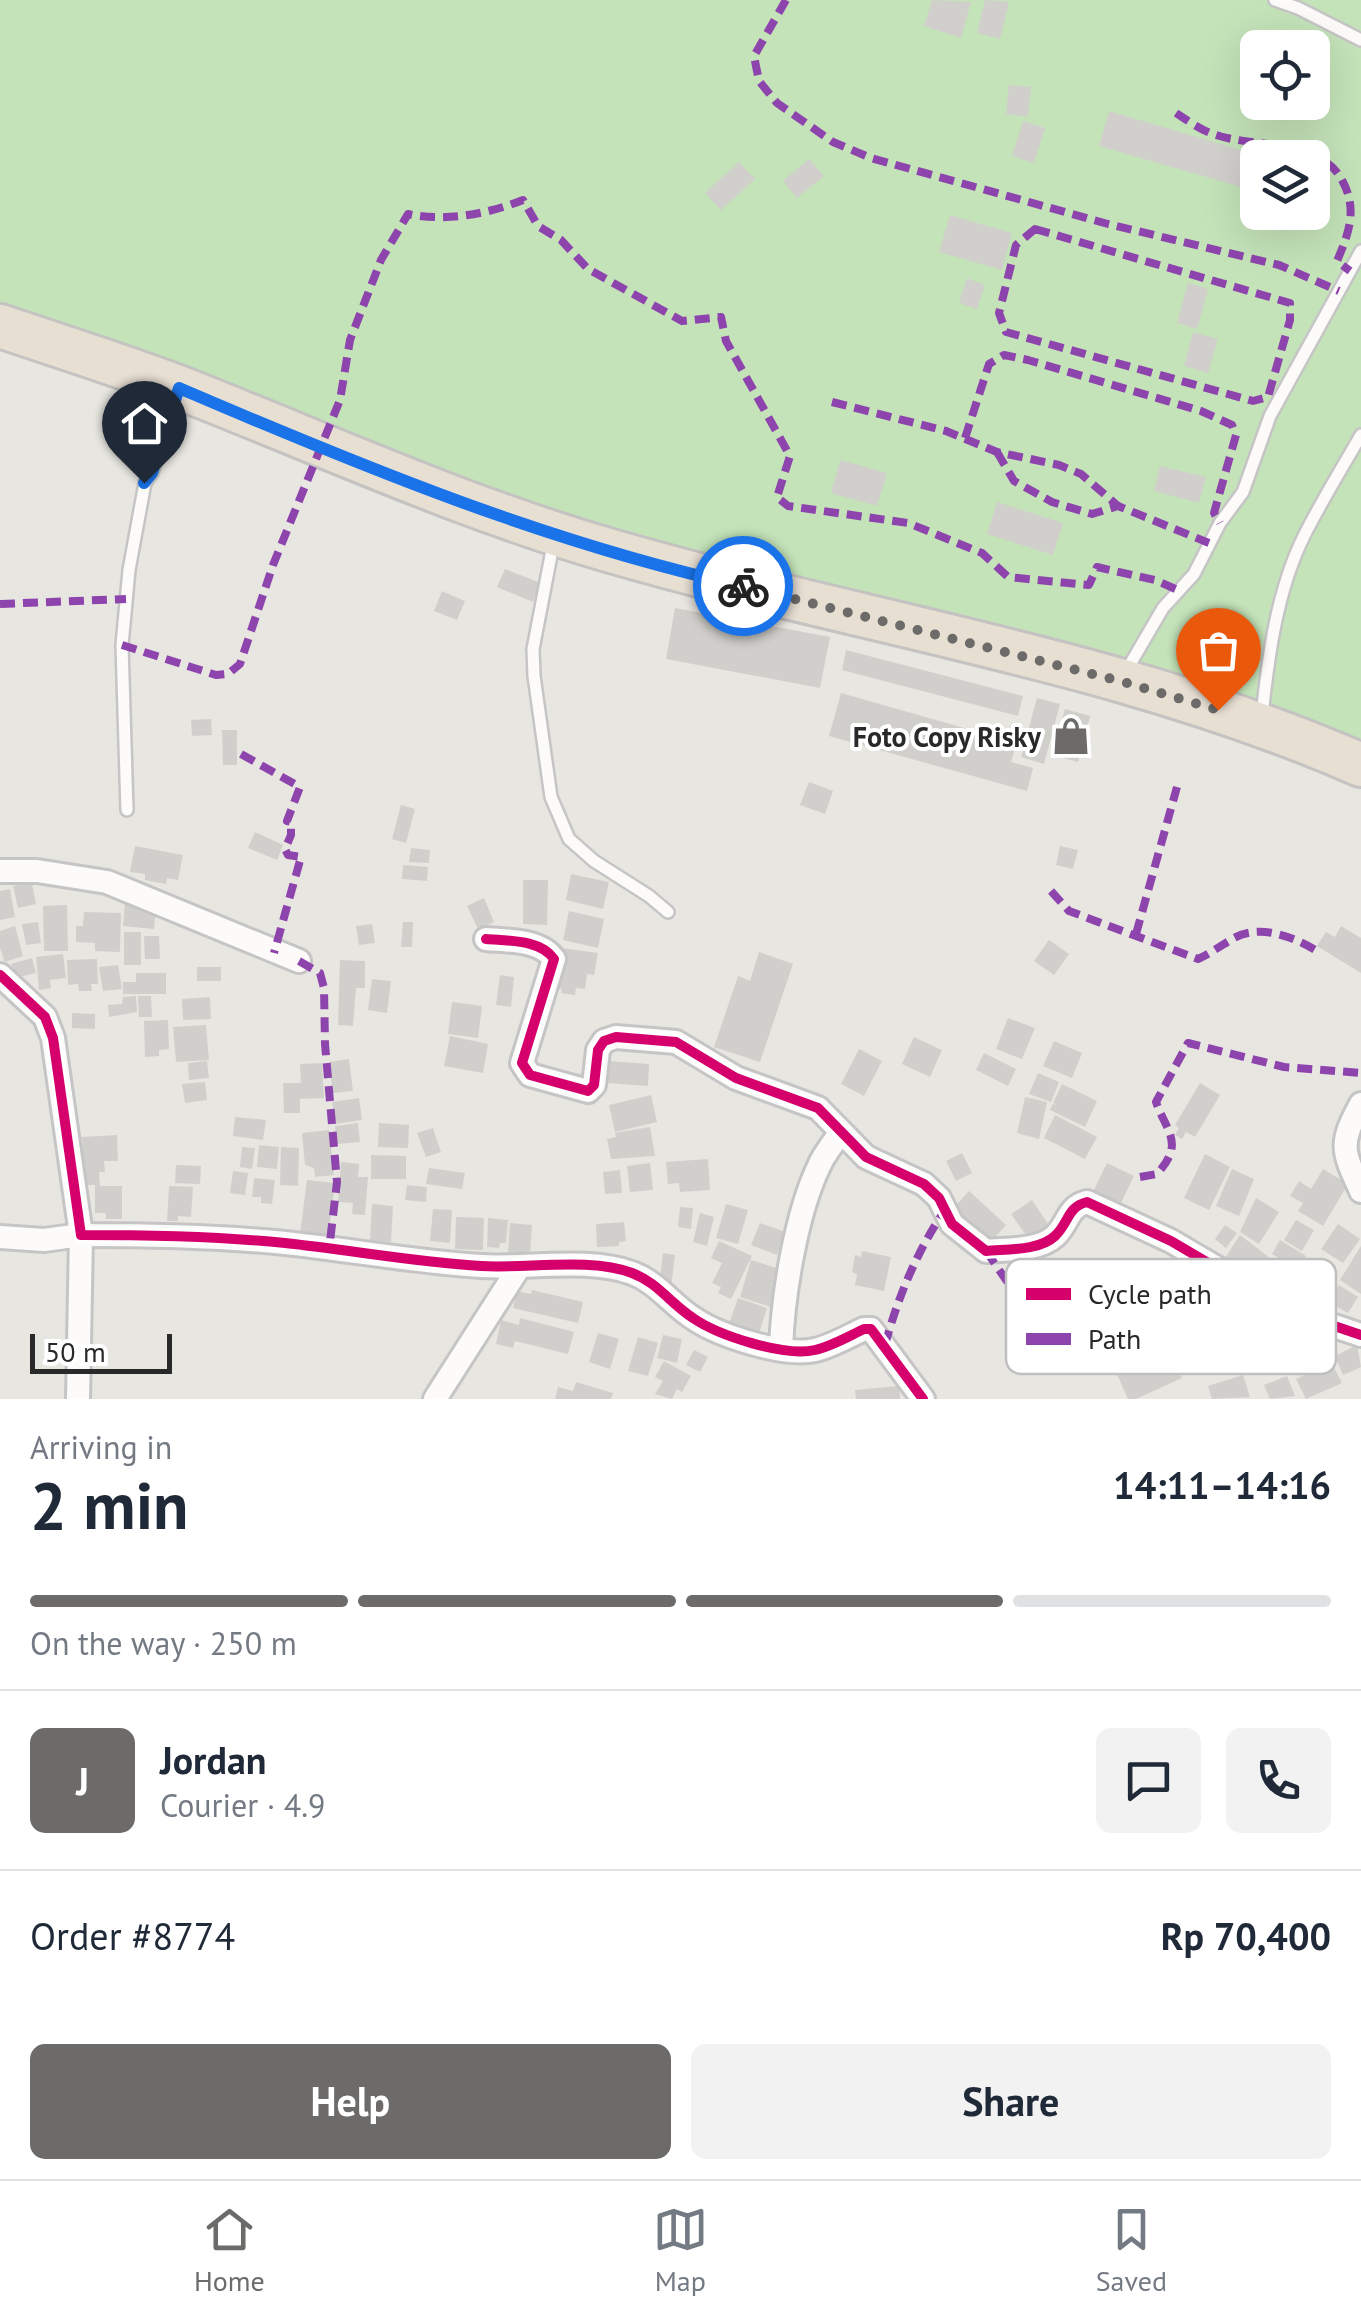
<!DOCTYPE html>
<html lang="en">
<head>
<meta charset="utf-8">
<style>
	body { margin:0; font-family:"PT Sans",sans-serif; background:#f2f2f3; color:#1f2937; height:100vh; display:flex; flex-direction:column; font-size:38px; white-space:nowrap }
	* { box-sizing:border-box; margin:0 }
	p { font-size:32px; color:#747a83 }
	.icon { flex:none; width:55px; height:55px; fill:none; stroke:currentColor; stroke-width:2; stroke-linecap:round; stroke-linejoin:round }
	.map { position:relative; height:1399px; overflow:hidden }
	.drawer { display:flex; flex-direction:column; background:#fff; flex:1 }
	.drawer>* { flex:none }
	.buttons { position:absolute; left:1240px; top:30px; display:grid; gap:20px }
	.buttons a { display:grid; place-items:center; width:90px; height:90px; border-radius:15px; background:#fff; box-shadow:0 10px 40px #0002; font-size:50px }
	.scale { position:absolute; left:30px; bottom:25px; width:142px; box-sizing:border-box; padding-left:10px; border:5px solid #292929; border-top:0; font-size:28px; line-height:35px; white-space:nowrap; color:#292929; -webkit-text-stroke:8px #fff; paint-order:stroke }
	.pin { position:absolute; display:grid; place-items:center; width:85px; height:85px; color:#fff; margin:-102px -42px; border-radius:50% 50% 50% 0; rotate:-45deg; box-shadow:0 0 10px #0007 }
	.pin .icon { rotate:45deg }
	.courier { position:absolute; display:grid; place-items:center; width:100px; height:100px; margin:-50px; border:8px solid #1a73e8; border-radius:50%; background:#fff; color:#222; box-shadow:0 2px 12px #0007 }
	.headline em { font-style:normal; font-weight:700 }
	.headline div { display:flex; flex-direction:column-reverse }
	.headline { display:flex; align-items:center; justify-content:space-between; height:170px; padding:0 30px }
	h1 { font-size:65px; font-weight:700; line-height:75px }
	.bar { display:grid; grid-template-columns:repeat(4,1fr); gap:15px 10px; align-content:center; height:120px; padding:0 30px }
	.bar i { height:12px; border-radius:8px; background:#e0e1e3 }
	.bar .current { background:#6c6b69 }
	.bar p { grid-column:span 4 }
	.line { display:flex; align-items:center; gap:25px; padding:0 30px; border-top:2px solid #e0e1e3 }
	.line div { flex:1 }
	.round { display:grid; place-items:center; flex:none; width:105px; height:105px; border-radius:15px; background:#f2f2f3 }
	.cta { display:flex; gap:20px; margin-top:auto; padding:20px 30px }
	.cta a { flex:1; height:115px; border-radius:15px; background:#6c6b69; color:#fff; font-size:40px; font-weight:700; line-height:115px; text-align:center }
	.cta a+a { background:#f2f2f3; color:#1f2937 }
	.tab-bar { display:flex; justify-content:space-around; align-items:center; height:140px; border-top:2px solid #e0e1e3; background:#fff; font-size:28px; color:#747a83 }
	.tab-bar a { display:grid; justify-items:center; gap:5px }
	.tab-bar .current { color:#6c6b69 }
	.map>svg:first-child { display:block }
	.green { fill:#c4e3b9; fill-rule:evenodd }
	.building { fill:#d1cfcb }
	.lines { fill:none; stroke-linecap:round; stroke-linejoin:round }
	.lane-casing { stroke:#c6c5c5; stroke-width:16 }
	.street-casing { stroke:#c6c5c5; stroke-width:28 }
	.highway-casing { stroke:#c4c3c1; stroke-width:48 }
	.lane { stroke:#fcfbfa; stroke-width:11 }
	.street { stroke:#fcfbfa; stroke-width:22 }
	.highway { stroke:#e8dfd3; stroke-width:42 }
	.quiet { stroke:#8e44ad; stroke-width:8; stroke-dasharray:15 8; stroke-linecap:butt }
	.cycleway-casing { stroke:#fff; stroke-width:16 }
	.cycleway { stroke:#d6006c; stroke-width:10 }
	.done { stroke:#6c6b69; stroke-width:10; stroke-dasharray:0 18 }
	.route { stroke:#1a73e8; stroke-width:12 }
	.labels { text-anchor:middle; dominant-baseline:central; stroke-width:8; stroke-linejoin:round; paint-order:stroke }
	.poi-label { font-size:28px; font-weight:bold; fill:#292929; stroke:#fff; text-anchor:end }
	.key { fill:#fff; stroke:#bfbfbf; stroke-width:2.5 }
	.key-label { font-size:28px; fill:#292929 }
</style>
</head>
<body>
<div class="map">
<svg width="1361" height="1399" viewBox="0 0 1361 1399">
	<rect width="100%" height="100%" fill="#e8e6e0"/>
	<path class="green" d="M0 0H1361V758L722 572 0 316ZM1258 48H1312V102H1258ZM1258 158H1312V212H1258Z"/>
	<g class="building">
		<polygon points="932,0 971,2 961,38 924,26"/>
		<polygon points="985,0 1009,2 1000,39 977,33"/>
		<polygon points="1009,85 1031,87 1028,117 1006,114"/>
		<polygon points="1109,111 1258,155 1255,191 1099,146"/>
		<polygon points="1023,121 1045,128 1034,163 1012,156"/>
		<polygon points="809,159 824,176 797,198 783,181"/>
		<polygon points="739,162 755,179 721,210 705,193"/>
		<polygon points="950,215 1012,233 1002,270 939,252"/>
		<polygon points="967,278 985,285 977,309 959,303"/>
		<polygon points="1188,283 1208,289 1197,329 1177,323"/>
		<polygon points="1193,332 1218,339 1208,373 1184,366"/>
		<polygon points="840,460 887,473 877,506 831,493"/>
		<polygon points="1160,466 1206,477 1199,503 1154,491"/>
		<polygon points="997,502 1063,523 1053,555 987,534"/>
		<polygon points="505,569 541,583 533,602 497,587"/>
		<polygon points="442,591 465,601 457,620 434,611"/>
		<polygon points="675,608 830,637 820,688 666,659"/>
		<polygon points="846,650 1023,696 1018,716 842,670"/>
		<polygon points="841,693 1017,743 1011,762 1033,768 1027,791 829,736"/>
		<polygon points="1037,698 1060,704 1044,764 1021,757"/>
		<polygon points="1065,709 1090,716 1078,762 1052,755"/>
		<polygon points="211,719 212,735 192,736 191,720"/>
		<polygon points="222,730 237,730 237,765 223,765"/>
		<polygon points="809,782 833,791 825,814 800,805"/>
		<polygon points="401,805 415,809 406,843 392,839"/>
		<polygon points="255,832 283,845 277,860 248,848"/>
		<polygon points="135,846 183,855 178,880 167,878 166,884 145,880 145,874 130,872"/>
		<polygon points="1060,846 1078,850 1073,869 1056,865"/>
		<polygon points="411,848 430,850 429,863 409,862"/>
		<polygon points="403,865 428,867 427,881 402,879"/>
		<polygon points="571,874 609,882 603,909 566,900"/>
		<polygon points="523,880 548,880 547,925 523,924"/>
		<polygon points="32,883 36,904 18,908 13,886"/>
		<polygon points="10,889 15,917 0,920 0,891"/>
		<polygon points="484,898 494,922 478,929 467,906"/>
		<polygon points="125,902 156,905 154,929 123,926"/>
		<polygon points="67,905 68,951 44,951 43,906"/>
		<polygon points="569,911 604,919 598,948 563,940"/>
		<polygon points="84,912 121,913 120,952 95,951 95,943 76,942 76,926 83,926"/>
		<polygon points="38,922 41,943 26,945 22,924"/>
		<polygon points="403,922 413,922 412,947 401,947"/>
		<polygon points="372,924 375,943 359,945 356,926"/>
		<polygon points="15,926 23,956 5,962 0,948 0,931"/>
		<polygon points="1341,926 1361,938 1361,973 1317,946 1326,932 1335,937"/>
		<rect x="124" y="932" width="17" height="33"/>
		<polygon points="144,936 159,936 160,959 145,959"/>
		<polygon points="1049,940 1069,954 1054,975 1034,961"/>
		<polygon points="561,948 598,953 594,975 587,974 585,989 576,988 575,995 561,993 562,989 555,988"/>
		<polygon points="759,952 793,964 760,1062 714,1047 738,976 750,981"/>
		<polygon points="63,954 66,978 50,980 51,988 39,990 36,957"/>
		<polygon points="32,958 36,973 15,978 11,964"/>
		<polygon points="97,959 98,984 91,984 92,991 79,991 78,984 68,985 67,960"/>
		<polygon points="340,960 365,961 365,988 356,988 353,1026 338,1025"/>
		<polygon points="118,965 122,989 103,991 99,967"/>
		<rect x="197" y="967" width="24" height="14"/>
		<polygon points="136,973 166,973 166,994 123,994 123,982 136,982"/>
		<polygon points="500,975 514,977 511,1007 496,1005"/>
		<polygon points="372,979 391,981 387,1013 368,1010"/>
		<polygon points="136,996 137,1012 109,1017 108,1005 122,1004 123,997"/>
		<polygon points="138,996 151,996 152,1017 139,1017"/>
		<polygon points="210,997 211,1019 183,1020 182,999"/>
		<polygon points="452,1002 482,1006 478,1038 448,1034"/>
		<polygon points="72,1013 95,1014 95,1029 72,1028"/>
		<polygon points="1008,1018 1035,1028 1022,1059 996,1049"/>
		<polygon points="168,1020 169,1049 159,1050 159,1056 145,1057 144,1021"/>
		<polygon points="206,1025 209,1060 176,1062 173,1027"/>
		<polygon points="450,1036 488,1044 483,1073 444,1066"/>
		<polygon points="914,1037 942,1050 930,1077 902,1064"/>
		<polygon points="1054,1041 1082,1053 1072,1078 1043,1066"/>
		<polygon points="859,1049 882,1061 864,1096 841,1084"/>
		<polygon points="984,1053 1016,1069 1008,1086 976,1070"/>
		<polygon points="349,1059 353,1091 333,1093 329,1062"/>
		<polygon points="207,1061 209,1078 189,1080 188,1063"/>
		<polygon points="608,1061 649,1064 648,1086 606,1083"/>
		<polygon points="322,1063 324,1098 300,1099 300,1113 284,1113 283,1083 301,1083 300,1064"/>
		<polygon points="1038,1073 1059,1082 1051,1102 1029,1094"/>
		<polygon points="205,1082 207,1100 185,1103 182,1084"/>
		<polygon points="1200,1083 1220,1095 1195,1137 1186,1132 1182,1139 1175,1135 1179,1128 1175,1125"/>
		<polygon points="1062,1084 1097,1101 1085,1127 1050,1110 1053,1104 1057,1105 1053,1103"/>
		<polygon points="651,1095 657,1122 615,1132 609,1105"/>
		<polygon points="1025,1097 1047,1102 1039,1139 1017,1133"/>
		<polygon points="359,1098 362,1120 335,1124 332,1102"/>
		<polygon points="1055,1115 1097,1137 1085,1159 1044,1138"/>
		<polygon points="235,1117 266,1120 263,1140 233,1136"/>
		<polygon points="358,1123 360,1142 337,1144 335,1126"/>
		<polygon points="379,1123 409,1125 408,1148 378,1147"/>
		<polygon points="650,1127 655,1156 611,1159 607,1139 616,1137 615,1133"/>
		<polygon points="433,1128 441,1152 426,1157 417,1133"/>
		<polygon points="329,1130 334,1175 315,1177 314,1168 305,1165 302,1133"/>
		<polygon points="117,1135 118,1161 104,1161 105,1172 99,1172 100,1186 122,1186 122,1219 106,1219 106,1213 95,1213 95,1185 85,1185 82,1137"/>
		<polygon points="259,1145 279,1147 277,1169 257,1167"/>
		<polygon points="242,1147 255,1148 252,1169 240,1167"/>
		<polygon points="281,1147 299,1148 298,1186 280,1185"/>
		<polygon points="962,1153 972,1173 956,1181 946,1161"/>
		<polygon points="1205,1154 1230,1167 1209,1210 1184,1198"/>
		<polygon points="371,1155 406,1156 406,1179 371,1179"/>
		<polygon points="708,1159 710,1190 680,1192 679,1183 668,1184 666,1162"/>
		<polygon points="341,1162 359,1164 358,1177 368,1177 365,1215 352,1214 353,1203 338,1202"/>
		<polygon points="650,1163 653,1190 630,1192 627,1166"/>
		<polygon points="1107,1163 1134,1176 1117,1211 1090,1198"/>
		<polygon points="176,1165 201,1166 200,1184 175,1183"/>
		<polygon points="429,1168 465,1173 462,1189 426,1184"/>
		<polygon points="1232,1169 1254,1179 1239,1216 1216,1206"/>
		<polygon points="1323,1169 1348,1184 1323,1226 1298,1211 1303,1203 1290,1196 1299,1181 1311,1189"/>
		<polygon points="620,1170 622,1193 605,1194 603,1172"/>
		<polygon points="233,1171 248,1173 245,1195 230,1193"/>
		<polygon points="254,1178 275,1180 272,1204 261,1203 261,1197 252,1197"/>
		<polygon points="307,1180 335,1183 327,1246 299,1242"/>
		<polygon points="407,1185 427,1187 426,1202 405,1200"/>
		<polygon points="169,1186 193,1187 191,1217 178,1216 178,1221 167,1221"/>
		<polygon points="969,1191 1006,1225 988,1245 951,1211"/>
		<polygon points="1256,1198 1279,1212 1259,1244 1240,1232"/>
		<polygon points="1032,1200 1050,1227 1030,1241 1011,1214"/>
		<polygon points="372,1204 393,1206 391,1242 370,1240"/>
		<polygon points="726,1204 748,1210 738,1244 716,1238"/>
		<polygon points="680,1207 693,1208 691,1229 678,1227"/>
		<polygon points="433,1209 452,1210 450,1243 430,1241"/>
		<polygon points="700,1213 714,1217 707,1246 693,1242"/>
		<polygon points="456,1217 484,1218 483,1250 455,1249"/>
		<polygon points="488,1218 508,1220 506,1243 500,1243 499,1248 487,1247"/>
		<polygon points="1296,1220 1314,1230 1302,1251 1284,1240"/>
		<polygon points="624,1222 626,1241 619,1242 619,1246 597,1247 596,1224"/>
		<polygon points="510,1223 532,1225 530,1255 508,1253"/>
		<polygon points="760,1223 786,1232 777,1255 751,1245"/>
		<polygon points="1338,1224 1360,1239 1343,1263 1321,1249"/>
		<polygon points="1225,1225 1237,1233 1226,1248 1215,1239"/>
		<polygon points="1240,1235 1274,1261 1267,1272 1260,1267 1255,1274 1250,1270 1248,1273 1223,1261"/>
		<polygon points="1280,1240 1306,1256 1298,1269 1272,1254"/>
		<polygon points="719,1241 752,1256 731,1299 718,1293 721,1287 712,1283 722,1263 711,1258"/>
		<polygon points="1361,1246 1361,1294 1340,1280"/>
		<polygon points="862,1251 891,1257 884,1291 855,1285 857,1274 852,1272 855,1255 861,1257"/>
		<polygon points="663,1253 675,1255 671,1288 659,1286"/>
		<polygon points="751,1260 786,1271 774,1308 740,1297"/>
		<polygon points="1339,1285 1358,1297 1348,1313 1329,1302"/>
		<polygon points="532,1290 583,1302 578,1323 513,1308 517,1291 531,1294"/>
		<polygon points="738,1298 767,1308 759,1333 729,1324"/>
		<polygon points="520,1318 574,1332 568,1354 515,1341 513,1348 496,1344 501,1320 519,1325"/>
		<polygon points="1157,1324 1182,1378 1136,1399 1128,1399 1105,1347"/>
		<polygon points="598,1333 619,1339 610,1369 589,1362"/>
		<polygon points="663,1335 682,1339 677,1363 657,1358"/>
		<polygon points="638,1337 658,1343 648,1376 628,1371"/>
		<polygon points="1357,1345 1361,1367 1343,1375 1335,1356"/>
		<polygon points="694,1350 708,1357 700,1372 686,1365"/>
		<polygon points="664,1361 691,1376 682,1392 677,1389 672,1399 655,1394 663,1381 655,1377"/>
		<polygon points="1331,1362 1342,1383 1306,1399 1296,1379"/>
		<polygon points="1243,1375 1250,1397 1212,1399 1208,1386"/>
		<polygon points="1287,1376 1295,1396 1270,1399 1264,1385"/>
		<polygon points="576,1382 613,1393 611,1399 555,1399 558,1387 573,1391"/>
		<polygon points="899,1386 900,1399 856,1399 855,1390"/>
	</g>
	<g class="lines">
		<g class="lane-casing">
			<g id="lane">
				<polyline points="1275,0 1298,8 1361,40"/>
				<polyline points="554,540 533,649 534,676 551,797 569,839 594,861 649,896 668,912"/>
				<polyline points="1125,673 1163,608 1194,574 1220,523 1243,492 1270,416 1361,251"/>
				<path d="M1262 716C1268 657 1277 590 1304 536 1321 502 1342 468 1361 435"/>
				<polyline points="127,810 122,645 129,570 145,483 152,473 175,396"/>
			</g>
		</g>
		<g class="street-casing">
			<g id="street">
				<polyline points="0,871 37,871 107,882 299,961"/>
				<path d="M486 939C508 941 540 939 554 959L522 1063 530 1075 588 1091 594 1085 598 1050 604 1041 616 1037 676 1042 736 1078 818 1108 866 1157 924 1184 939 1198 952 1224 986 1251C1007 1249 1039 1251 1055 1236 1069 1223 1067 1207 1087 1202L1171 1241 1290 1311 1361 1335"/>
				<path d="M0 975 45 1017 53 1038 81 1235C149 1235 217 1236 285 1243 351 1250 415 1262 481 1266 526 1269 590 1257 632 1273 657 1282 671 1304 693 1318 719 1336 785 1357 815 1350 832 1346 849 1336 864 1329H871L923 1399"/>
				<path d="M1361 1104C1339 1144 1342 1150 1361 1191"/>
				<polyline points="0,1237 44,1240 81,1235 78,1399"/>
				<path d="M781 1348C783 1295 796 1214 819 1166 824 1154 833 1144 840 1133"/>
				<polyline points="435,1399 518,1269"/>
			</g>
		</g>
		<g class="highway-casing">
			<path id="highway" d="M0 326C59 346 120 365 178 387 321 443 460 507 608 550 858 623 1122 660 1361 765"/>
		</g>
		<use href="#lane" class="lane"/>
		<use href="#street" class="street"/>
		<use href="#highway" class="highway"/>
		<g class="quiet">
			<polyline points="786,0 754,56 759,81 777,103 833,142 871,158 1108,224 1279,265 1339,291"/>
			<path d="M1176 113C1188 121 1202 131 1216 135 1256 148 1320 139 1342 180 1358 209 1349 233 1337 261L1350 271"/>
			<polygon points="1035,229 1290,303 1290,320 1268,397 1253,401 1006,332 999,313 1016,245"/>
			<polyline points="832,402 946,431 997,452 1059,465 1081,474 1118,506"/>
			<polyline points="965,438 989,364 1004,355 1028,360 1201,411 1232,425 1236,435 1214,513 1220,523"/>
			<polyline points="997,452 1014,481 1052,502 1092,514 1118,506 1209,543"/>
			<polyline points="0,604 126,599"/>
			<path d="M122 645 216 675 228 674 240 664 273 565 340 400 350 340 381 260 408 214C445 222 488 214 523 200L538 226 561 240 588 269 682 321 721 317 726 341 790 456 777 497 788 506 908 523 982 553 1008 577 1089 585 1097 567 1155 580 1180 591"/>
			<polyline points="241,754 300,787 287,821 291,822 291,835 285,849 288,855 301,857 274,953"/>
			<path d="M1051 891 1069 911 1198 959C1211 953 1222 945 1234 938 1261 923 1297 938 1320 953"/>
			<polyline points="1136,934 1177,787"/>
			<polyline points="299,961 320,973 324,988 325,1044 337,1182 329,1250"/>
			<path d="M1140 1177 1157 1174C1185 1143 1167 1133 1156 1102L1188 1043 1284 1067 1361 1073"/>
			<polyline points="986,1251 1065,1365"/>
			<path d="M885 1345C898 1297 917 1251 945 1210"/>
		</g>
		<g class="cycleway-casing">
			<g id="cycleway">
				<path d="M486 939C508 941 540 939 554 959L522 1063 530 1075 588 1091 594 1085 598 1050 604 1041 616 1037 676 1042 736 1078 818 1108 866 1157 924 1184 939 1198 952 1224 986 1251C1007 1249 1039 1251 1055 1236 1069 1223 1067 1207 1087 1202L1171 1241 1290 1311 1361 1335"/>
				<path d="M0 975 45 1017 53 1038 81 1235C149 1235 217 1236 285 1243 351 1250 415 1262 481 1266 526 1269 590 1257 632 1273 657 1282 671 1304 693 1318 719 1336 785 1357 815 1350 832 1346 849 1336 864 1329H871L923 1399"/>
			</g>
		</g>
		<use href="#cycleway" class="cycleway"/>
	</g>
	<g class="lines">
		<polyline class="done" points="743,586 1120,681 1218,710"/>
		<path class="route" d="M144 483 152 473 179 388C361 466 548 543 743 586"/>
	</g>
	<defs>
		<g id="shop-bare" transform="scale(3)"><path d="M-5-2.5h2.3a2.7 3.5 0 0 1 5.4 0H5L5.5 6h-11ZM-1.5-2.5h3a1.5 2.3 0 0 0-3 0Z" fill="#6c6b69" stroke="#fff" stroke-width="2.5" paint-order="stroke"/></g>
	</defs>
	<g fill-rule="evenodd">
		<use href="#shop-bare" x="1071" y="736"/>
	</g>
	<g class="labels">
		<g class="poi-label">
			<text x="1041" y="736">Foto Copy Risky</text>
		</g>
	</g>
	<rect x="1006" y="1259" width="330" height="115" rx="15" class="key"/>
	<rect x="1026" y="1288" width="45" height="12" fill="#d6006c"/>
	<rect x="1026" y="1333" width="45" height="12" fill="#8e44ad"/>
	<g class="key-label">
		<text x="1088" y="1304">Cycle path</text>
		<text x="1088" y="1349">Path</text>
	</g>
</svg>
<div class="buttons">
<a><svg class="icon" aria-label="locate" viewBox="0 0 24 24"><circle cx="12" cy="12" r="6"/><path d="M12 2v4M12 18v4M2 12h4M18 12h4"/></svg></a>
<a><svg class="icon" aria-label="layers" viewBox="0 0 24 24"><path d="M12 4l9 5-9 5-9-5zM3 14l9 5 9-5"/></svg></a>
</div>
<div class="scale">50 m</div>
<div class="pin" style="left:1218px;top:710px;background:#ea580c"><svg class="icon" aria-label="bag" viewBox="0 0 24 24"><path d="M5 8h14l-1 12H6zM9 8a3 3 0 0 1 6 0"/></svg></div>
<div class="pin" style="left:144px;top:483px;background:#1f2937"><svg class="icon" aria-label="home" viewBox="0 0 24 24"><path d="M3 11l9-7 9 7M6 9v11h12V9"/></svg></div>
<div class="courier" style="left:743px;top:586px"><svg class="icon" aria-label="bike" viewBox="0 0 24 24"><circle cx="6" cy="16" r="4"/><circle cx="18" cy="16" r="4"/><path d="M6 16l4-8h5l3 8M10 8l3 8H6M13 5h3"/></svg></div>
</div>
<section class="drawer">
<div class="headline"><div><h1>2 min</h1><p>Arriving in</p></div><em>14:11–14:16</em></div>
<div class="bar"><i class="current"></i><i class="current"></i><i class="current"></i><i></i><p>On the way · 250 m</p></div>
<div class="line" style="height:180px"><b class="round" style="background:#6c6b69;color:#fff">J</b><div><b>Jordan</b><p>Courier · 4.9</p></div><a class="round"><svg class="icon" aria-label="chat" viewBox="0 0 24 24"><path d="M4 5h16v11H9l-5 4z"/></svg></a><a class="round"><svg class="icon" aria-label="phone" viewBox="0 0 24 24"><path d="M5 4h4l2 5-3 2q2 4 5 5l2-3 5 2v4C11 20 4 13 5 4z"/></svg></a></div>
<div class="line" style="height:130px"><div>Order #8774</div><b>Rp 70,400</b></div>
<div class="cta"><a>Help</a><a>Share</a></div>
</section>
<nav class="tab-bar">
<a class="current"><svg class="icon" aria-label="home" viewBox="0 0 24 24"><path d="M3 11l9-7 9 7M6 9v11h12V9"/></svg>Home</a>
<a><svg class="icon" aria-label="map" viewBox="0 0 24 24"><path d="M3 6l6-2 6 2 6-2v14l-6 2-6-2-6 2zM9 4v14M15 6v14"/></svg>Map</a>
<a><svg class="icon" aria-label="saved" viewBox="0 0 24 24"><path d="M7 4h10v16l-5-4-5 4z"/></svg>Saved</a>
</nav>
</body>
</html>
